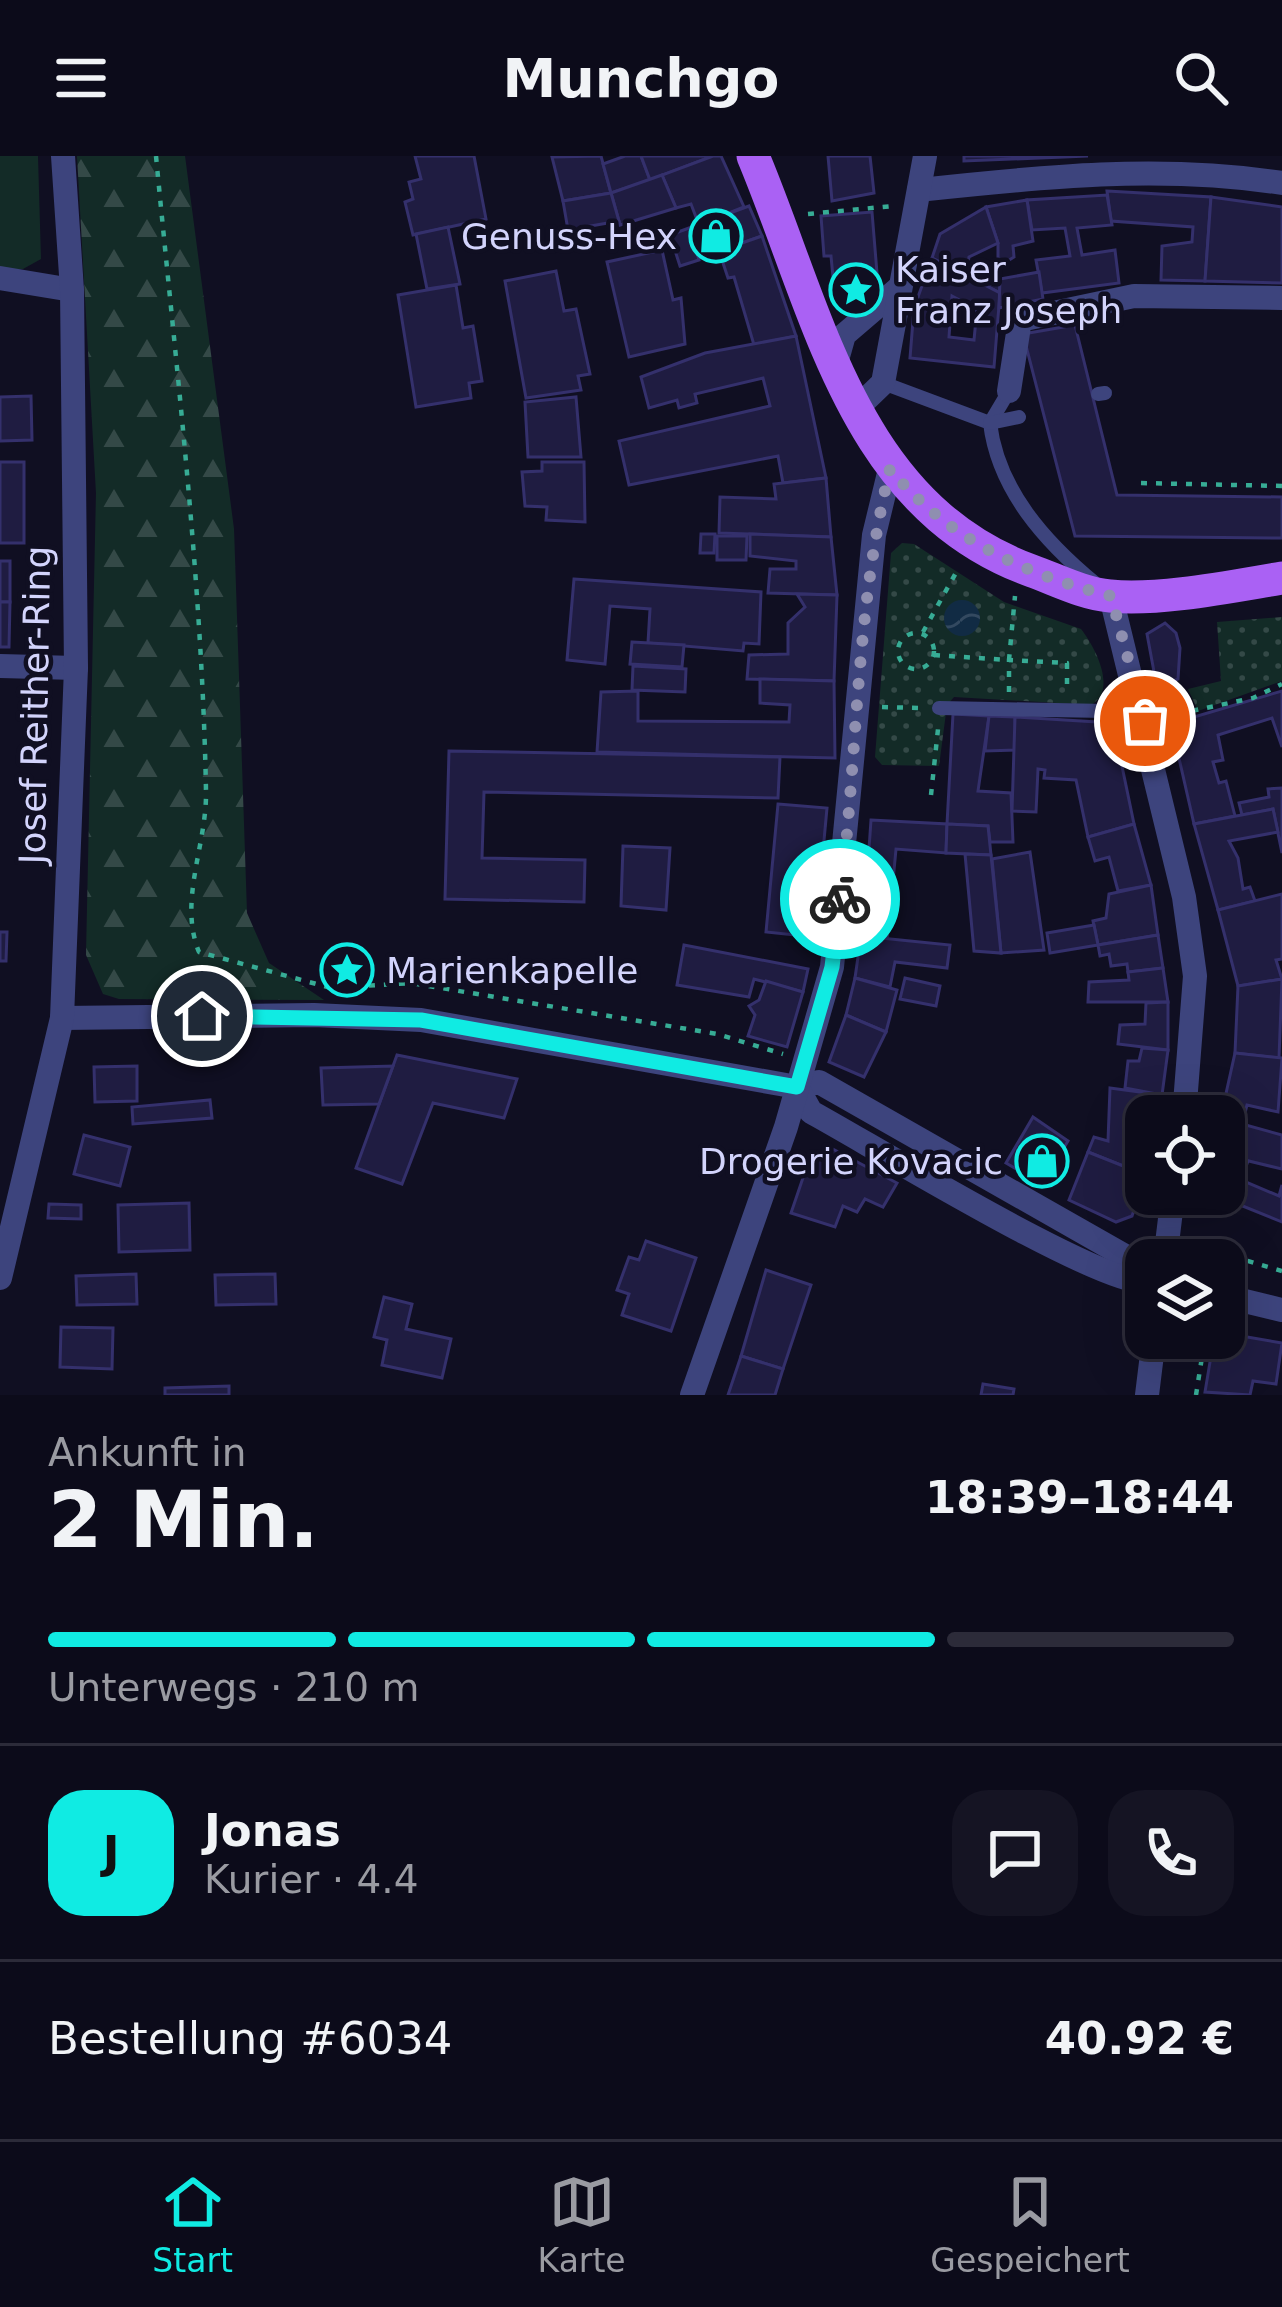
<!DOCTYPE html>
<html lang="de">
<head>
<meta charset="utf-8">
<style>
	body { margin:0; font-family:"DejaVu Sans",sans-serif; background:#151423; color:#f1f3f6; height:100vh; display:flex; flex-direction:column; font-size:45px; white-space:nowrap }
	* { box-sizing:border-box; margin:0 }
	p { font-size:39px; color:#9a9ba2 }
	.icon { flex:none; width:66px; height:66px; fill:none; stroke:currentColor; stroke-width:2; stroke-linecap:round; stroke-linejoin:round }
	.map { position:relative; height:1239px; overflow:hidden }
	.drawer { display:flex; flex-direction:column; background:#0c0b1a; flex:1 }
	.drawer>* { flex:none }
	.fabs { position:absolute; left:1125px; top:939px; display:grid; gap:24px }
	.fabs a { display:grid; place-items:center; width:120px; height:120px; border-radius:24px; background:#0c0b1a; box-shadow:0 12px 48px #0002,0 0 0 3px #2c2b39; font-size:60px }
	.pin { position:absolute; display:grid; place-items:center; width:102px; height:102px; color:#fff; margin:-51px; border:6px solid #fff; border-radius:50%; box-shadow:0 3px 12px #0007 }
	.courier { position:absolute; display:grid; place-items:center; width:120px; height:120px; margin:-60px; border:9px solid #10ebe3; border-radius:50%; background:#fff; color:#222; box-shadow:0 3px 15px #0007 }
	.overview em { font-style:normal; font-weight:700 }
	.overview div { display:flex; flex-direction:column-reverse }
	.overview { display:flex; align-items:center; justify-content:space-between; height:204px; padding:0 48px }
	h1 { font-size:78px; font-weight:700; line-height:90px }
	.bar { display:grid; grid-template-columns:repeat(4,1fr); gap:18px 12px; align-content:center; height:144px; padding:0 48px }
	.bar i { height:15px; border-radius:9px; background:#2c2b39 }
	.bar .selected { background:#10ebe3 }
	.bar p { grid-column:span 4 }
	.line { display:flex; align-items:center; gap:30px; padding:0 48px; border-top:3px solid #2c2b39 }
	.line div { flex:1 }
	.round { display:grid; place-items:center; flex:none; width:126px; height:126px; border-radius:36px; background:#151423 }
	header { display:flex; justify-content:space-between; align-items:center; height:156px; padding:0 48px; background:#0c0b1a; font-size:54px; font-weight:700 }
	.tab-bar { display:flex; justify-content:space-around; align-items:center; height:168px; border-top:3px solid #2c2b39; background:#0c0b1a; font-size:33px; color:#9a9ba2 }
	.tab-bar a { display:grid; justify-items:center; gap:6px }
	.tab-bar .selected { color:#10ebe3 }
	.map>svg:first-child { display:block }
	.grass { fill:#132b27 }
	.forest { fill:url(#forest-firs) }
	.park { fill:url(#park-dots) }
	.water { fill:url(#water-waves) }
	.building { fill:#1f1c41; stroke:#34306c; stroke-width:3; fill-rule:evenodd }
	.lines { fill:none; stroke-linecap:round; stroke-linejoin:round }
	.path { stroke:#37ac95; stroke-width:4.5; stroke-dasharray:6 9; stroke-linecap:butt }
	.service { stroke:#3d447d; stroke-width:14 }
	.minor { stroke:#3d447d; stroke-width:24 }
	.tertiary { stroke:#3d447d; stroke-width:24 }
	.primary { stroke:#aa61f4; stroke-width:33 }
	.done { stroke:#8f8fb0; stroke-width:12; stroke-dasharray:0 21.6 }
	.route { stroke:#10ebe3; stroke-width:15 }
	.labels { text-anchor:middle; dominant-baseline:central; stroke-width:9; stroke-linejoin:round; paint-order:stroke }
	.poi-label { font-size:36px; fill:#d3d4fc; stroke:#100f22; text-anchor:end }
	.street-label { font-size:36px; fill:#d3d4fc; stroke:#100f22 }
</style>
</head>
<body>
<header><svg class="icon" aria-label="menu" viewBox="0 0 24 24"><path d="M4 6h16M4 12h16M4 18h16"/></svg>Munchgo<svg class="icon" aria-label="search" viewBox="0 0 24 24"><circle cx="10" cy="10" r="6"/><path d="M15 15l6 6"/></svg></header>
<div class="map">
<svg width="1282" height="1239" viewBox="0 0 1282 1239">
	<defs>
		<pattern id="forest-firs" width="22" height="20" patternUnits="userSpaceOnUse" patternTransform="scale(3)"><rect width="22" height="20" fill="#132b27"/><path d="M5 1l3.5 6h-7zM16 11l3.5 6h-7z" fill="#344947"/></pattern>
		<pattern id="park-dots" width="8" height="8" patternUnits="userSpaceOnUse" patternTransform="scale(3)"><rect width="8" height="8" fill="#132b27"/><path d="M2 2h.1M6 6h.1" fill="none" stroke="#344947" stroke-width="1.8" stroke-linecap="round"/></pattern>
		<pattern id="water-waves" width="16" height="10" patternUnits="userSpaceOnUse" patternTransform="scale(3)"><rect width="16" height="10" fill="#112b44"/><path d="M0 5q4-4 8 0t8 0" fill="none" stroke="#334960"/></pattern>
	</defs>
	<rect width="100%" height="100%" fill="#100f22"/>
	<polygon class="grass" points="0,0 38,0 41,103 23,113 0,113"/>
	<polygon class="forest" points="77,0 185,0 234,373 247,757 269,807 324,844 119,843 103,838 86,799 96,337"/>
	<g class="park">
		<path d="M902 387 914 388 1004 446 1081 473C1095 491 1118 534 1091 549L954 541 947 549 939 610 882 609 875 601 891 397Z"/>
		<polygon points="1282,461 1282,525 1198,555 1188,533 1221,525 1217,466"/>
	</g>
	<circle class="water" cx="962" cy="462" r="18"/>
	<g class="building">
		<polygon points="415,0 474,0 486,63 413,79 405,46 413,43 409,26 421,23"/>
		<polygon points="601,0 611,37 563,45 552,1"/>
		<polygon points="625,0 641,0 650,24 611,37 603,8"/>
		<polygon points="641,0 713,0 650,24"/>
		<polygon points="713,0 721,0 744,51 699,69 691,48 676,52 662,19"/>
		<polygon points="828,0 870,0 874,37 832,45"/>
		<polygon points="964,0 1088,0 964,5"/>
		<polygon points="662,19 676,52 620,69 611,37"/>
		<polygon points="1107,35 1211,41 1205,125 1161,124 1162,90 1192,86 1193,71 1111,65"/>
		<polygon points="611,37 619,65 568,74 563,45"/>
		<polygon points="1107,39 1112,69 1077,72 1082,99 1115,94 1119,127 1042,137 1036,104 1070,100 1065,72 1032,74 1027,44"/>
		<polygon points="1211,41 1282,51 1282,127 1205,125"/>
		<polygon points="1027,44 1033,85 1013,90 1014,101 998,111 998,87 986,51"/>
		<polygon points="749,50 762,80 734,90 731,81 696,93 699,104 680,110 670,79"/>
		<polygon points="986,51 998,87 969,101 968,107 1000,123 1000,137 932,102 940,78"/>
		<polygon points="872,56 877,117 833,121 831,100 824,100 821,60"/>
		<polygon points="448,71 460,128 427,133 416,78"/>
		<polygon points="762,80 796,180 754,189 734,121 728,122 719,95"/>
		<polygon points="662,94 673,144 681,142 685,188 629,201 607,106"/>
		<path d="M932 102 1000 137 994 211 910 202 914 152ZM952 140 977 153 974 184 949 181Z"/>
		<polygon points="556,115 564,155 576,153 590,218 578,220 581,234 526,242 505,125"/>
		<polygon points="1039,116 1043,143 999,152 1000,123"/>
		<polygon points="456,129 463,172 473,170 482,225 469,227 471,242 416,251 398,139"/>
		<polygon points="1075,169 1117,339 1282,341 1282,382 1075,380 1023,178"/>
		<polygon points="796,180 826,322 783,327 778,300 629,329 619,285 770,250 763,222 695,238 697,247 679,252 677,244 649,252 641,221 705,197"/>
		<polygon points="31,240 32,284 0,285 0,241"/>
		<polygon points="576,241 581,301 528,301 525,246"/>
		<rect x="0" y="306" width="24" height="81"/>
		<polygon points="542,306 584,306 585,366 546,364 547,351 525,350 522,316 542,315"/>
		<polygon points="826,322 831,381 719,377 720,341 776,343 774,328"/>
		<polygon points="701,378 715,378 714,397 700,397"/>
		<polygon points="750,378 831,381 837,439 768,437 770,413 796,413 796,405 750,400"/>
		<polygon points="717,380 747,380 746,404 717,404"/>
		<rect x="0" y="405" width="10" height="41"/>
		<polygon points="574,423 761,436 759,488 744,487 743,495 648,487 650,453 610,450 605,508 567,504"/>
		<polygon points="797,438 837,439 834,525 747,523 749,499 788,498 788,467 805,451"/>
		<polygon points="0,446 10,446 9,491 0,491"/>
		<polygon points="1165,467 1176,477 1180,492 1178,523 1157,532 1147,478"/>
		<polygon points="632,486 684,489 682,511 630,508"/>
		<polygon points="633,510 686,513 685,536 632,534"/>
		<polygon points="760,523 834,525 835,602 597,596 601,536 638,535 638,565 789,566 790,549 760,547"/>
		<polygon points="1282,535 1282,591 1272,562 1218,579 1223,604 1213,606 1219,627 1226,625 1235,660 1194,668 1173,576 1177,566"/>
		<polygon points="953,558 989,560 978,635 1011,637 1013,686 990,686 988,670 947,668"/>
		<polygon points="989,560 1015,561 1016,594 985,595"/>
		<polygon points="1015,561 1113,567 1134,668 1088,681 1076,624 1044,622 1045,614 1038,613 1036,656 1012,655"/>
		<polygon points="449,595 780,601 778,642 484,636 482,702 585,704 584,746 445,743"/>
		<polygon points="1282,632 1282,697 1273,653 1242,659 1239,647 1269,641 1268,633"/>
		<polygon points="778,648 827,652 815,781 766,776"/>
		<polygon points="1273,653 1278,676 1229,685 1238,702 1243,733 1250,731 1255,745 1218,754 1194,668"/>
		<polygon points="871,664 947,668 946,697 896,693 893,725 867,722"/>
		<polygon points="947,668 988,670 991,699 946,697"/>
		<polygon points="1134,668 1151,729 1118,735 1109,701 1095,705 1088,681"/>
		<polygon points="623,690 670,692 666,754 621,750"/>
		<polygon points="1030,696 1044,794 1001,797 992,703"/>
		<polygon points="965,698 991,699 1001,797 974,795"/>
		<polygon points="867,722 893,725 887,783 861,780"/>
		<polygon points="1151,729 1158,779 1098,789 1093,765 1106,762 1109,738"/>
		<polygon points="1282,738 1282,803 1276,804 1282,823 1238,830 1218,754"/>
		<polygon points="1094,769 1098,789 1050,797 1047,777"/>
		<polygon points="0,776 7,776 6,805 0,805"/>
		<polygon points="1158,779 1163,812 1128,816 1127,808 1111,810 1109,798 1100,800 1098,789"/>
		<polygon points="861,780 950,789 947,812 895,806 890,831 855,822"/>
		<polygon points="684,789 808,813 803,836 754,823 749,841 677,829"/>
		<polygon points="1163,812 1168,846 1088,846 1089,826 1129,824 1128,816"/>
		<polygon points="855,822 897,834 886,876 846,859"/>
		<polygon points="905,822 940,830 936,850 900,843"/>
		<polygon points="1282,823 1279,902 1235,897 1238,830"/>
		<polygon points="766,825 803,836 787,891 748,880 755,859 749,850 759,844"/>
		<polygon points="1168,846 1168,894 1118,888 1120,869 1145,868 1146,847"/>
		<polygon points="846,859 886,876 864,921 829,906"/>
		<polygon points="1142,892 1168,894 1162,939 1125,932 1128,905 1139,905"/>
		<polygon points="1235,897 1282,902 1278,956 1247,949 1242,968 1282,979 1282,1013 1224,999 1221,960"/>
		<polygon points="397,899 517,923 504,962 433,947 402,1028 356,1012"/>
		<polygon points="137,910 137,945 95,946 94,911"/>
		<polygon points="393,910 379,948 323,949 321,912"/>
		<polygon points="1110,932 1162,939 1158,960 1146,960 1146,1019 1088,996 1094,981 1108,985"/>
		<polygon points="210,944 212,962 133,968 132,951"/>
		<polygon points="1033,961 1068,985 1042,1028 1006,1007"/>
		<polygon points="84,979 130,991 120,1030 74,1018"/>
		<polygon points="829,991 897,1027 883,1051 865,1043 857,1056 843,1050 835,1071 791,1057 807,1010"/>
		<polygon points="1088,996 1146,1019 1132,1060 1116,1066 1069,1044"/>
		<polygon points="1224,999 1248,1005 1241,1024 1279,1040 1282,1029 1282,1066 1213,1038 1224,1038"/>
		<polygon points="189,1047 190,1094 119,1096 118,1049"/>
		<polygon points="49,1048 81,1049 81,1063 48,1062"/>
		<polygon points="646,1085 696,1102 671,1175 622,1159 629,1138 617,1134 629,1101 639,1104"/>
		<polygon points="766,1114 811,1129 783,1213 741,1200"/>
		<polygon points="136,1118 137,1148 77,1149 76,1120"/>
		<polygon points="275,1118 276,1148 216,1149 215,1119"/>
		<polygon points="384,1141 412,1148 406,1173 451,1183 442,1222 382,1209 387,1184 374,1181"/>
		<polygon points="61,1171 113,1172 112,1213 60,1211"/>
		<polygon points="1224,1177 1282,1187 1276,1228 1253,1225 1250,1239 1205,1236 1214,1182"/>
		<polygon points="741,1200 783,1213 775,1239 728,1239"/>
		<polygon points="983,1228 1014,1233 1013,1239 981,1239"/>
		<polygon points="229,1230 229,1239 165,1239 165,1232"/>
	</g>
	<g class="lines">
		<g class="path">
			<path d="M156 0C176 211 202 423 206 635 207 689 178 745 199 796L331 832 411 827 717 878 783 898"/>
			<polyline points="808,58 893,50"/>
			<polyline points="1141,327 1282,330"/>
			<polyline points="923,476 958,413"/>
			<circle cx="916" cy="495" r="18"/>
			<polyline points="934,499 1009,504 1015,440"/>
			<polyline points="1009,536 1009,504 1067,507 1067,537"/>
			<polyline points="882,551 919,552"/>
			<polyline points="1163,561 1253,542 1282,528"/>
			<polyline points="931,639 938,573"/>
			<polyline points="1190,1088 1282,1115"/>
			<polyline points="1196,1239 1205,1182"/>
		</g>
		<g class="service">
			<path d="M883 227 990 267C998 334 1045 386 1096 428"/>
			<polyline points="1098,238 1105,237"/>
			<polyline points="990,267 1009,235"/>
			<polyline points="990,267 1019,261"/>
			<polyline points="939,552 1107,555 1140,564"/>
		</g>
		<g class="minor">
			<path d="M919 34C1040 21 1160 8 1282 27"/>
			<polyline points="0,122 72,134"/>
			<polyline points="1009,235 1020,164 1134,140 1282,142"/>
			<polyline points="1111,441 1184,741 1195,820 1184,960"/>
			<polyline points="0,510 76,512"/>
			<polyline points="62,862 314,859 421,864 797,931 819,926 1146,1112"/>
			<path d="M797 931 811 956C870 988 1096 1127 1146 1126"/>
			<polyline points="1165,1104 1173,1038"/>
			<polyline points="0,1122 62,862 76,512 72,134 63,0"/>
			<polyline points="1224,1140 1282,1154"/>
			<polyline points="692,1239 786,971 832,811 874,379 890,313"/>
			<polyline points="1147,1239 1154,1182"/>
		</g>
		<g class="tertiary">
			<polyline points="835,211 844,179 900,131"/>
			<polyline points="855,254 883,227 925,0"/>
		</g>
		<path class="primary" d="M753 0C819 157 853 350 1032 415 1057 424 1084 438 1110 440 1159 445 1233 430 1282 422"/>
	</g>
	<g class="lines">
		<path class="done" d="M840 743C858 599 855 455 890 313 948 383 1025 419 1111 440L1145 565"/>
		<polyline class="route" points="202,860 421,864 797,931 832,811 840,743"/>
	</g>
	<defs>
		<g id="shop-ring" transform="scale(2.7)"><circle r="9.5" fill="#100f22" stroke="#10ebe3" stroke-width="1.5"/><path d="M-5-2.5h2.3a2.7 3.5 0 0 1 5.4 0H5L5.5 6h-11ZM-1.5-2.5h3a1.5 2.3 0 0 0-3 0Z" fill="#10ebe3"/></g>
		<g id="sight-ring" transform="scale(2.7)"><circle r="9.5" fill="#100f22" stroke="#10ebe3" stroke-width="1.5"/><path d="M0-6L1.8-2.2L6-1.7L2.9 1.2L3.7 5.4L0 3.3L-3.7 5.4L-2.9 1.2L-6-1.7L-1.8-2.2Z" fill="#10ebe3"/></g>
	</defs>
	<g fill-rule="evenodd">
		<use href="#shop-ring" x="716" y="80"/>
		<use href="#sight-ring" x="856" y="134"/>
		<use href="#sight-ring" x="347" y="814"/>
		<use href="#shop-ring" x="1042" y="1005"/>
	</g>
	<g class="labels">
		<g class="poi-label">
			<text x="677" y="80">Genuss-Hex</text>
			<text x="895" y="113" text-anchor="start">Kaiser<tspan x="895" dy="41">Franz Joseph</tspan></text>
			<text x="386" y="814" text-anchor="start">Marienkapelle</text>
			<text x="1003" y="1005">Drogerie Kovacic</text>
		</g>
		<g class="street-label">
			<text transform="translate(35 549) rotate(-89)">Josef Reither-Ring</text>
		</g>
	</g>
</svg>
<div class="fabs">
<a><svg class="icon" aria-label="locate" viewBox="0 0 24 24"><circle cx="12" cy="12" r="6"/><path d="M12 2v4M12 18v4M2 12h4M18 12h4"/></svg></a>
<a><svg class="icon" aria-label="layers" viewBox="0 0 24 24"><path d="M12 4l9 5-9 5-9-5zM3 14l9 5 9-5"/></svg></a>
</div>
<div class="pin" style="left:1145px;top:565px;background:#ea580c"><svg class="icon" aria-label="bag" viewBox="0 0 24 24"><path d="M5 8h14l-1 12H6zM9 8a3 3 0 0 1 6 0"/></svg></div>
<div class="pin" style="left:202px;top:860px;background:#1f2937"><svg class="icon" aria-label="home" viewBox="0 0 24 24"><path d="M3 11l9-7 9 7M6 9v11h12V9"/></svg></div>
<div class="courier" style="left:840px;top:743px"><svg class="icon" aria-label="bike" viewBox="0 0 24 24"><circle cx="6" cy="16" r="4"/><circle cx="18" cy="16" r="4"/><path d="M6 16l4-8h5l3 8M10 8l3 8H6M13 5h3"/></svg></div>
</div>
<section class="drawer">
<div class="overview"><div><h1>2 Min.</h1><p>Ankunft in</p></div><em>18:39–18:44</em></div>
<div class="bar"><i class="selected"></i><i class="selected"></i><i class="selected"></i><i></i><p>Unterwegs · 210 m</p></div>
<div class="line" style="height:216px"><b class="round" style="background:#10ebe3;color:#111">J</b><div><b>Jonas</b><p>Kurier · 4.4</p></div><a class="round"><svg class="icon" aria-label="chat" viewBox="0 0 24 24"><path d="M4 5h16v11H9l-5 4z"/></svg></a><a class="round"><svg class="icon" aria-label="phone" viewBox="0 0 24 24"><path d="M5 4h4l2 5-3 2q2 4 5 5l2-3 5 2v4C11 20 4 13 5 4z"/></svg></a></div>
<div class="line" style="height:156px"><div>Bestellung #6034</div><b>40.92 €</b></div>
</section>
<nav class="tab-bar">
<a class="selected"><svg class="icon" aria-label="home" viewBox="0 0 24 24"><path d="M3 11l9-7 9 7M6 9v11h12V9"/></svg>Start</a>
<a><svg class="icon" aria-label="map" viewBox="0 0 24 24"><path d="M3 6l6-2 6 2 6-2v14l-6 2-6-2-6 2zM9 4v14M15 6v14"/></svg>Karte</a>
<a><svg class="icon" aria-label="saved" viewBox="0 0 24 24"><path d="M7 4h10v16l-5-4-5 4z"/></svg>Gespeichert</a>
</nav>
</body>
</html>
